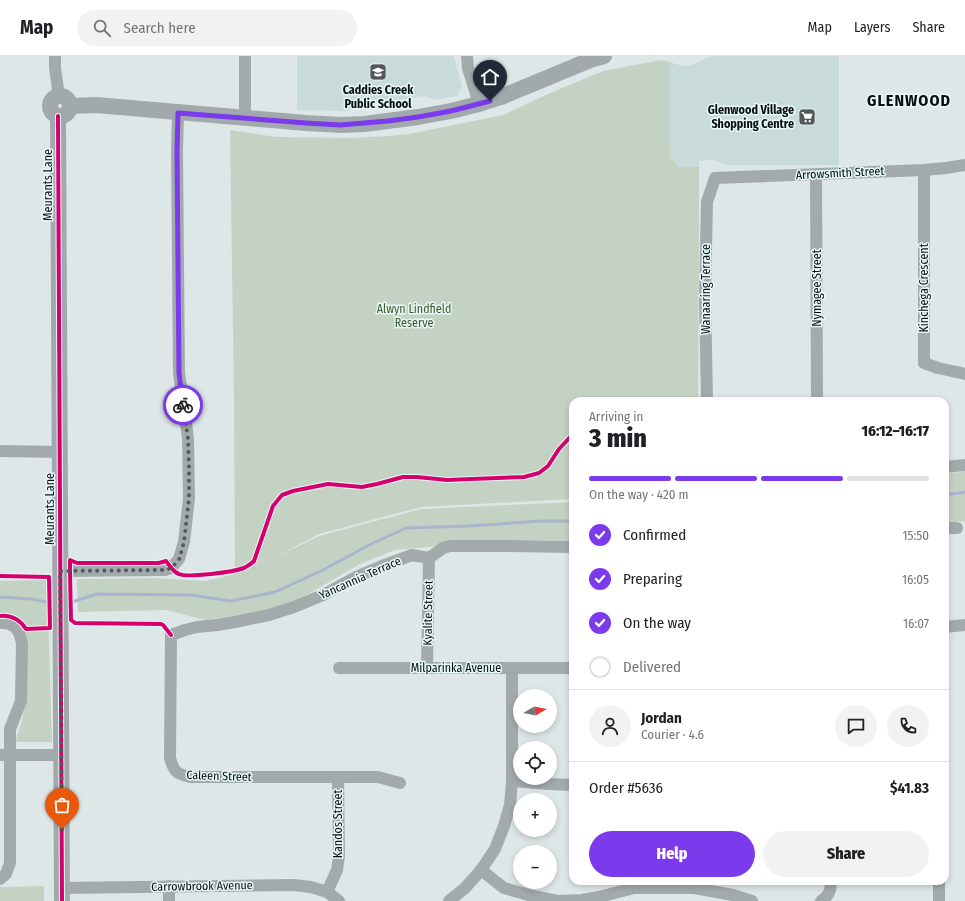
<!DOCTYPE html>
<html lang="en">
<head>
<meta charset="utf-8">
<style>
	body { margin:0; font-family:"Fira Sans Condensed",sans-serif; background:#f2f2f2; color:#202124; height:100vh; display:flex; flex-direction:column; font-size:15px; white-space:nowrap }
	* { box-sizing:border-box; margin:0 }
	p { font-size:13px; color:#757577 }
	.icon { flex:none; width:22px; height:22px; fill:none; stroke:currentColor; stroke-width:2; stroke-linecap:round; stroke-linejoin:round }
	.map { position:relative; flex:1; overflow:hidden }
	.side { position:absolute; left:569px; top:341px; width:380px; height:488px; display:flex; flex-direction:column; background:#fff; border-radius:12px; box-shadow:0 2px 6px #0003 }
	.side>* { flex:none }
	.needle { width:26px; rotate:81deg }
	.fabs { position:absolute; left:513px; top:633px; display:grid; gap:8px }
	.fabs a { display:grid; place-items:center; width:44px; height:44px; border-radius:50%; background:#fff; box-shadow:0 2px 6px #0003; font-size:20px }
	.pin { position:absolute; display:grid; place-items:center; width:34px; height:34px; color:#fff; margin:-41px -17px; border-radius:50% 50% 50% 0; rotate:-45deg; box-shadow:0 0 4px #0007 }
	.pin .icon { rotate:45deg }
	.courier { position:absolute; display:grid; place-items:center; width:40px; height:40px; margin:-20px; border:3px solid #7c3aed; border-radius:50%; background:#fff; color:#222; box-shadow:0 1px 5px #0007 }
	.head em { font-style:normal; font-weight:800 }
	.head div { display:flex; flex-direction:column-reverse }
	.head { display:flex; align-items:center; justify-content:space-between; height:68px; padding:0 20px }
	h1 { font-size:26px; font-weight:800; line-height:30px }
	.bar { display:grid; grid-template-columns:repeat(4,1fr); gap:6px 4px; align-content:center; height:48px; padding:0 20px }
	.bar i { height:5px; border-radius:3px; background:#e0e0e0 }
	.bar .active { background:#7c3aed }
	.bar p { grid-column:span 4 }
	.line { display:flex; align-items:center; gap:10px; padding:0 20px; border-top:1px solid #e0e0e0 }
	.line div { flex:1 }
	.round { display:grid; place-items:center; flex:none; width:42px; height:42px; border-radius:21px; background:#f2f2f2 }
	ol { padding:0 20px; list-style:none }
	li { display:flex; align-items:center; gap:12px; height:44px }
	li p { margin-inline-start:auto }
	li .icon { padding:4px; border-radius:50%; background:#7c3aed; color:#fff; stroke-width:4 }
	li:last-child { color:#757577 }
	li i { width:22px; height:22px; border:2px solid #e0e0e0; border-radius:50% }
	.button { display:flex; gap:8px; margin-top:auto; padding:8px 20px }
	.button a { flex:1; height:46px; border-radius:24px; background:#7c3aed; color:#fff; font-size:16px; font-weight:800; line-height:46px; text-align:center }
	.button a+a { background:#f2f2f2; color:#202124 }
	header { display:flex; align-items:center; gap:24px; box-sizing:border-box; height:56px; padding:0 20px; background:#fff; border-bottom:1px solid #e0e0e0 }
	header strong { font-size:19px }
	nav { display:flex; gap:22px; margin-inline-start:auto; font-size:14px }
	.search { width:280px; height:36px; background:#f2f2f2; display:flex; align-items:center; gap:10px; box-sizing:border-box; padding:0 14px; border-radius:22px; color:#757577; font-size:15px }
	.map>svg:first-child { display:block }
	.built { fill:#c9dadb }
	.green { fill:#c4d2c3 }
	.lines { fill:none; stroke-linecap:round; stroke-linejoin:round }
	.stream { stroke:#a9b5cc; stroke-width:3 }
	.street { stroke:#a3aaac; stroke-width:12 }
	.secondary { stroke:#a2a9ac; stroke-width:16 }
	.cycleway-casing { stroke:#e7f8f9; stroke-width:6 }
	.cycleway { stroke:#d6006c; stroke-width:4 }
	.done { stroke:#53595a; stroke-width:4; stroke-dasharray:0 7.2 }
	.route { stroke:#7c3aed; stroke-width:5 }
	.labels { text-anchor:middle; dominant-baseline:central; stroke-width:3; stroke-linejoin:round; paint-order:stroke }
	.poi-label { font-size:12px; font-weight:bold; fill:#080d0e; stroke:#e7f8f9 }
	.street-label { font-size:12px; fill:#080d0e; stroke:#e7f8f9 }
	.park-label { font-size:12px; fill:#405d2e; stroke:#e7f8f9 }
	.district-label { font-size:16px; font-weight:bold; letter-spacing:1px; fill:#080d0e; stroke:#e7f8f9 }
</style>
</head>
<body>
<header>
<strong>Map</strong>
<div class="search"><svg class="icon" aria-label="search" viewBox="0 0 24 24"><circle cx="10" cy="10" r="6"/><path d="M15 15l6 6"/></svg>Search here</div>
<nav><a>Map</a><a>Layers</a><a>Share</a></nav>
</header>
<div class="map">
<svg width="965" height="845" viewBox="0 0 965 845">
	<rect width="100%" height="100%" fill="#dee7e7"/>
	<g class="built">
		<polygon points="297,0 454,0 462,31 457,40 434,44 425,40 376,47 370,45 346,55 297,54"/>
		<polygon points="712,0 839,0 839,109 728,109 723,108 717,105 711,104 699,105 699,111 679,111 670,101 670,6 682,10 687,10 692,9 704,3"/>
	</g>
	<g class="green">
		<polygon points="661,4 670,6 670,101 679,111 699,111 699,191 698,345 573,345 573,443 421,451 319,478 274,502 319,480 421,453 573,446 573,485 539,484 484,486 395,494 360,508 298,544 255,557 205,564 166,554 78,556 77,523 154,522 206,525 236,518 235,512 234,345 230,74 276,81 350,82 389,80 409,78 503,59 548,38 603,15"/>
		<polygon points="965,415 965,465 955,466 945,465 945,419"/>
		<polygon points="47,524 52,686 15,686 22,665 26,644 26,581 0,563 0,525"/>
		<polygon points="44,830 44,845 0,845 0,831"/>
	</g>
	<g class="lines">
		<g class="stream">
			<polyline points="945,439 965,436"/>
			<polyline points="0,541 31,543 47,546"/>
			<polyline points="75,545 97,538 191,539 231,545 275,536 323,514 371,488 406,472 469,470 541,465 573,465"/>
		</g>
		<g class="street">
			<polyline points="55,0 55,12 59,40"/>
			<polyline points="245,0 245,62"/>
			<polyline points="467,0 468,12 479,48"/>
			<polyline points="924,114 924,307 938,312 965,318"/>
			<polyline points="816,118 817,345"/>
			<polyline points="707,345 705,240 707,146 715,122 924,114 946,112 965,109"/>
			<polyline points="0,395 60,396"/>
			<polyline points="945,411 965,409"/>
			<polyline points="945,472 957,472"/>
			<polyline points="60,515 165,514 171,512 179,503 184,486 189,442 188,382 179,317 177,95 178,57"/>
			<path d="M0 567C14 566 20 574 22 588L21 645 10 673V807L6 818 0 823"/>
			<polyline points="945,571 965,569"/>
			<polyline points="339,612 573,612"/>
			<polyline points="427,612 429,502"/>
			<polyline points="0,699 62,699"/>
			<polyline points="512,725 549,728 573,729"/>
			<path d="M400 727 378 721H191C176 718 174 716 170 702L171 579 185 574 197 571 217 569 235 566 269 559 294 551 323 539 356 521 382 510 412 499 429 502 443 492 450 490H507L573 491"/>
			<polyline points="481,814 504,832 532,840 558,845 582,844 599,841 634,832 694,832 733,839 752,845"/>
			<polyline points="169,830 169,845"/>
			<polyline points="62,832 294,829 311,831 327,836 339,845"/>
			<polyline points="327,836 337,814 339,800 338,721"/>
			<polyline points="449,845 465,832 481,814 495,793 504,770 510,749 512,725 512,612"/>
			<path d="M821 845C829 840 831 834 831 825"/>
			<polyline points="939,845 939,825"/>
		</g>
		<g class="secondary">
			<circle cx="60" cy="50" r="10"/>
			<polyline points="70,50 96,49 306,67 341,69 365,68 418,61 451,55 479,48 501,41 590,4 604,0"/>
			<polyline points="58,60 62,845"/>
		</g>
		<g class="cycleway-casing">
			<g id="cycleway">
				<polyline points="58,60 62,845"/>
				<path d="M0 520 49 521 50 572 26 573C20 564 11 559 0 560"/>
				<path d="M171 579 163 569 161 568 75 567 71 564 70 515V504L77 507H159L166 505C170 510 173 516 179 518 189 522 233 516 244 512 248 510 251 508 254 505L273 450 282 439 293 435 328 428 362 431 377 428 403 421H417L447 424 524 421 539 417 548 410 559 393 573 378"/>
			</g>
		</g>
		<use href="#cycleway" class="cycleway"/>
	</g>
	<g class="lines">
		<polyline class="done" points="62,773 60,515 165,514 171,512 179,504 184,486 189,442 189,411 188,382 183,349"/>
		<polyline class="route" points="183,349 179,317 177,95 178,57 306,67 340,69 388,65 418,61 451,55 490,45"/>
	</g>
	<defs>
		<g id="school-square" transform="scale(0.9)"><rect x="-9" y="-9" width="18" height="18" rx="4" fill="#53595a" stroke="#e7f8f9"/><path d="M0-5L7-2L0 1L-7-2ZM-4 1L0 2.5L4 1V4Q0 6-4 4Z" fill="#fff"/></g>
		<g id="supermarket-square" transform="scale(0.9)"><rect x="-9" y="-9" width="18" height="18" rx="4" fill="#53595a" stroke="#e7f8f9"/><path d="M-6-5.5h2.5l.6 2H6L4.5 2H-2.5L-4.4-4H-6ZM-1.5 3.2a1.3 1.3 0 1 0 .1 0ZM3 3.2a1.3 1.3 0 1 0 .1 0Z" fill="#fff"/></g>
	</defs>
	<g fill-rule="evenodd">
		<use href="#school-square" x="378" y="16"/>
		<use href="#supermarket-square" x="807" y="61"/>
	</g>
	<g class="labels">
		<g class="poi-label">
			<text x="378" y="34">Caddies Creek<tspan x="378" dy="14">Public School</tspan></text>
			<text x="794" y="54" text-anchor="end">Glenwood Village<tspan x="794" dy="14">Shopping Centre</tspan></text>
		</g>
		<g class="street-label">
			<text transform="translate(840 117) rotate(-3)">Arrowsmith Street</text>
			<text transform="translate(48 129) rotate(-90)">Meurants Lane</text>
			<text transform="translate(817 232) rotate(-90)">Nymagee Street</text>
			<text transform="translate(924 232) rotate(-90)">Kinchega Crescent</text>
			<text transform="translate(706 233) rotate(-90)">Wanaaring Terrace</text>
			<text transform="translate(50 453) rotate(-90)">Meurants Lane</text>
			<text transform="translate(360 522) rotate(-24)">Yancannia Terrace</text>
			<text transform="translate(428 557) rotate(-89)">Kyalite Street</text>
			<text x="456" y="612">Milparinka Avenue</text>
			<text transform="translate(219 720) rotate(2)">Caleen Street</text>
			<text transform="translate(338 768) rotate(-90)">Kandos Street</text>
			<text transform="translate(202 830) rotate(-1)">Carrowbrook Avenue</text>
		</g>
		<g class="park-label">
			<text x="414" y="253">Alwyn Lindfield<tspan x="414" dy="14">Reserve</tspan></text>
		</g>
		<g class="district-label">
			<text x="909" y="44">GLENWOOD</text>
		</g>
	</g>
</svg>
<div class="fabs">
<a><svg class="needle" viewBox="-14 -14 28 28"><path d="M0-13l5 13h-10z" fill="#e53935"/><path d="M0 13l5-13h-10z" fill="#757577"/></svg></a>
<a><svg class="icon" aria-label="locate" viewBox="0 0 24 24"><circle cx="12" cy="12" r="6"/><path d="M12 2v4M12 18v4M2 12h4M18 12h4"/></svg></a>
<a>+</a>
<a>−</a>
</div>
<div class="pin" style="left:62px;top:773px;background:#ea580c"><svg class="icon" aria-label="bag" viewBox="0 0 24 24"><path d="M5 8h14l-1 12H6zM9 8a3 3 0 0 1 6 0"/></svg></div>
<div class="pin" style="left:490px;top:45px;background:#1f2937"><svg class="icon" aria-label="home" viewBox="0 0 24 24"><path d="M3 11l9-7 9 7M6 9v11h12V9"/></svg></div>
<div class="courier" style="left:183px;top:349px"><svg class="icon" aria-label="bike" viewBox="0 0 24 24"><circle cx="6" cy="16" r="4"/><circle cx="18" cy="16" r="4"/><path d="M6 16l4-8h5l3 8M10 8l3 8H6M13 5h3"/></svg></div>
<section class="side">
<div class="head"><div><h1>3 min</h1><p>Arriving in</p></div><em>16:12–16:17</em></div>
<div class="bar"><i class="active"></i><i class="active"></i><i class="active"></i><i></i><p>On the way · 420 m</p></div>
<ol>
<li><svg class="icon" aria-label="check" viewBox="0 0 24 24"><path d="M5 12l5 5 9-10"/></svg>Confirmed<p>15:50</p></li>
<li><svg class="icon" aria-label="check" viewBox="0 0 24 24"><path d="M5 12l5 5 9-10"/></svg>Preparing<p>16:05</p></li>
<li><svg class="icon" aria-label="check" viewBox="0 0 24 24"><path d="M5 12l5 5 9-10"/></svg>On the way<p>16:07</p></li>
<li><i></i>Delivered</li>
</ol>
<div class="line" style="height:72px"><a class="round"><svg class="icon" aria-label="person" viewBox="0 0 24 24"><circle cx="12" cy="8" r="4"/><path d="M4 21q1-7 8-7t8 7"/></svg></a><div><b>Jordan</b><p>Courier · 4.6</p></div><a class="round"><svg class="icon" aria-label="chat" viewBox="0 0 24 24"><path d="M4 5h16v11H9l-5 4z"/></svg></a><a class="round"><svg class="icon" aria-label="phone" viewBox="0 0 24 24"><path d="M5 4h4l2 5-3 2q2 4 5 5l2-3 5 2v4C11 20 4 13 5 4z"/></svg></a></div>
<div class="line" style="height:52px"><div>Order #5636</div><b>$41.83</b></div>
<div class="button"><a>Help</a><a>Share</a></div>
</section>
</div>
</body>
</html>
